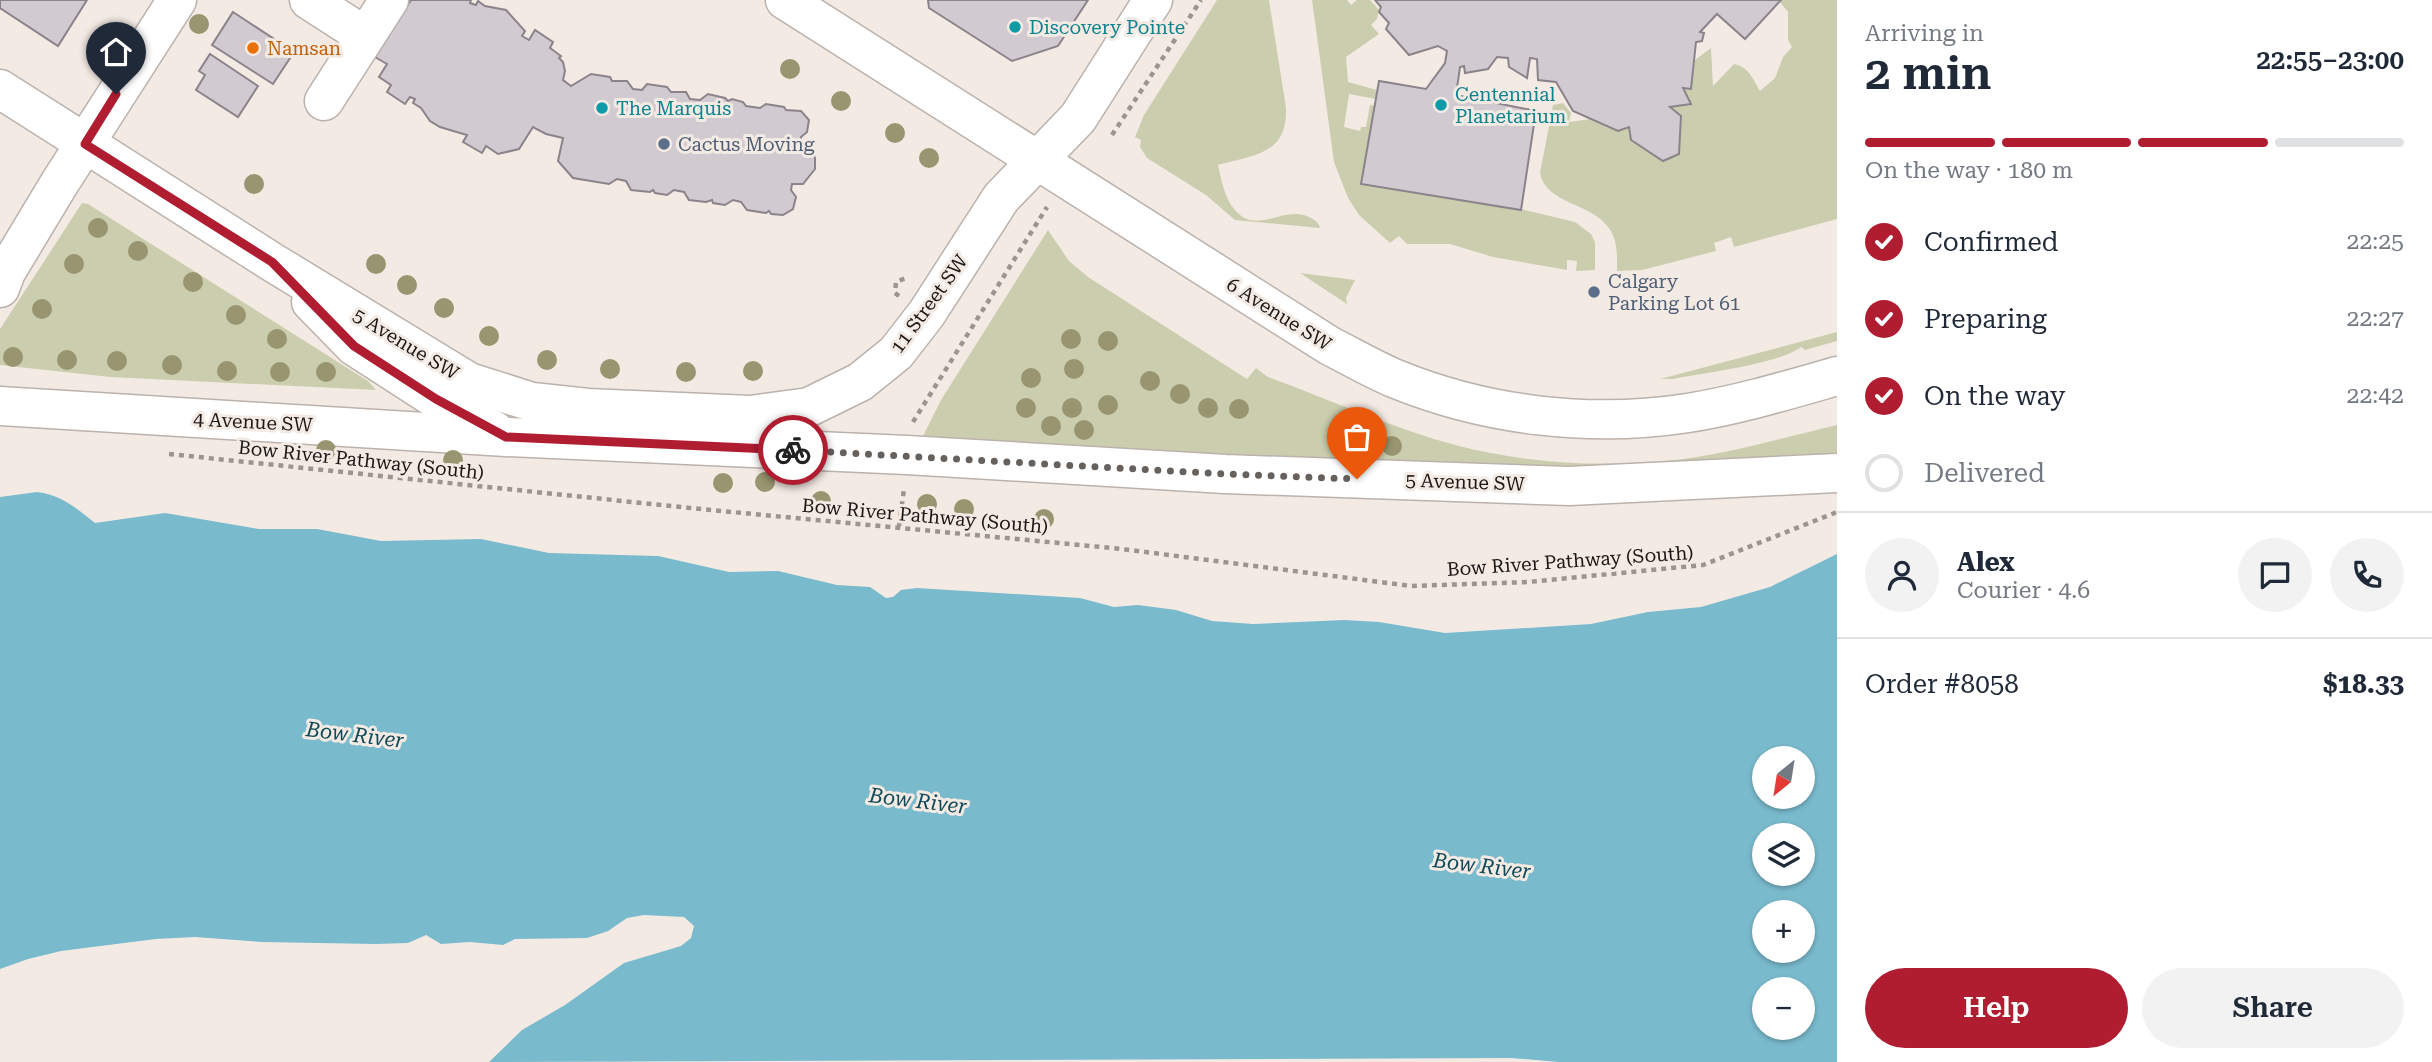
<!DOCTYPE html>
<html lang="en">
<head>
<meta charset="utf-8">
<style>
	body { margin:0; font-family:"Roboto Serif",serif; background:#f2f2f3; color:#1f2937; height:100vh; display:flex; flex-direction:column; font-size:26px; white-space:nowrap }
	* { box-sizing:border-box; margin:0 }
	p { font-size:23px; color:#747a83 }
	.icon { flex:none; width:38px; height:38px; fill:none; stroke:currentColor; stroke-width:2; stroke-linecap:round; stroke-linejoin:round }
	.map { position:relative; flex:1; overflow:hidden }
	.sheet { display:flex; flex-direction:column; background:#fff; width:595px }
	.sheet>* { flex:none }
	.needle { width:46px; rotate:210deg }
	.controls { position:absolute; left:1752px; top:746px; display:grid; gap:14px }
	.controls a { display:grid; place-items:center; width:63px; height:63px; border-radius:50%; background:#fff; box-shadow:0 2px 5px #0004; font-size:35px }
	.pin { position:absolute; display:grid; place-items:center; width:60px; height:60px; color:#fff; margin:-72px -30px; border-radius:50% 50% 50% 0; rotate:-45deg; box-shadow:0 0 7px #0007 }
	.pin .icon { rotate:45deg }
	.courier { position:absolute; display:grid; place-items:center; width:70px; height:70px; margin:-35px; border:5px solid #b01d31; border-radius:50%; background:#fff; color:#222; box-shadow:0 2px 9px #0007 }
	.headline em { font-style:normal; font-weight:600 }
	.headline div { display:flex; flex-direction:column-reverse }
	.headline { display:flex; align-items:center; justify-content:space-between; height:119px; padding:0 28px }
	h1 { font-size:46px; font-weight:600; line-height:52px }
	.bar { display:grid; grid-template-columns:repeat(4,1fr); gap:10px 7px; align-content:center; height:84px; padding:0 28px }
	.bar i { height:9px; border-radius:5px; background:#e0e1e3 }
	.bar .on { background:#b01d31 }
	.bar p { grid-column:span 4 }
	.line { display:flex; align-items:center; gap:18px; padding:0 28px; border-top:2px solid #e0e1e3 }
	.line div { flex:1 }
	.round { display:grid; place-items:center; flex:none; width:74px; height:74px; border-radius:37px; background:#f2f2f3 }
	ol { padding:0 28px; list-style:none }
	li { display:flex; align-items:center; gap:21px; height:77px }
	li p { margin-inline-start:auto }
	li .icon { padding:7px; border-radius:50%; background:#b01d31; color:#fff; stroke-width:4 }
	li:last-child { color:#747a83 }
	li i { width:38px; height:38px; border:4px solid #e0e1e3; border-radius:50% }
	.button { display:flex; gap:14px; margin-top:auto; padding:14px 28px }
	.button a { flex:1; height:80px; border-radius:42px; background:#b01d31; color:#fff; font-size:28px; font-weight:600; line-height:80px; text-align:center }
	.button a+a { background:#f2f2f3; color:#1f2937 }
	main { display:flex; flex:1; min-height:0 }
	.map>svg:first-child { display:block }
	.green { fill:#cbceae }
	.water { fill:#79bacd; fill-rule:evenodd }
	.building { fill:#d2cad1; stroke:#8a838a; stroke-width:2 }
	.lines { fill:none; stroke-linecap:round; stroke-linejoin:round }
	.minor-casing { stroke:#bbb2ac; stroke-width:41 }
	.major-casing { stroke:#bbb2ac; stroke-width:41 }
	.path { stroke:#9b948f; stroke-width:4.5; stroke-dasharray:5 5; stroke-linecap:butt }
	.minor { stroke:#fff; stroke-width:38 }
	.major { stroke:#fff; stroke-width:38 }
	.tree { fill:#989570 }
	.done { stroke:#66615d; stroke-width:7; stroke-dasharray:0 12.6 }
	.route { stroke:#b01d31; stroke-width:9 }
	.culture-dot { fill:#0f9aa8; stroke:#f4eae4; stroke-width:2.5 }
	.food-dot { fill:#e8710a; stroke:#f4eae4; stroke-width:2.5 }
	.service-dot { fill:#5c6f8a; stroke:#f4eae4; stroke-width:2.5 }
	.labels { text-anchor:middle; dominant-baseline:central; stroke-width:6; stroke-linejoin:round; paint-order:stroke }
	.culture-label { font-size:19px; fill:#0d838f; stroke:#f4eae4; text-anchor:start }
	.food-label { font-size:19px; fill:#c56008; stroke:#f4eae4; text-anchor:start }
	.service-label { font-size:19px; fill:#4e5e75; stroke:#f4eae4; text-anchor:start }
	.street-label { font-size:19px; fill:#1a1715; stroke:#f4eae4 }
	.water-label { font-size:21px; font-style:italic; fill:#0f4957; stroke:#f4eae4 }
</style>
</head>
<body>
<main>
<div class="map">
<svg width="1837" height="1062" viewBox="0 0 1837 1062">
	<rect width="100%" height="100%" fill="#f4eae4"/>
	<g class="green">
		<path d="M1217 0H1269L1286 108C1288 155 1253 155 1218 165 1222 182 1225 202 1239 214 1259 233 1287 204 1311 218 1317 221 1319 224 1320 228L1235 220 1206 195 1147 158 1140 147 1141 140 1135 137 1144 115Z"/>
		<polygon points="1312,0 1347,0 1351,5 1357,0 1370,0 1379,10 1377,19 1371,25 1379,34 1346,57 1348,82 1377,90 1376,99 1349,94 1344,127 1360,131 1361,127 1366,127 1370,105 1375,106 1361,184 1521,209 1575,222 1591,234 1595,242 1595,270 1576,271 1577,261 1567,260 1567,270 1493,257 1450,244 1407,244 1399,236 1390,243 1359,215 1348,198 1334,162"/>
		<path d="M1781 0H1837V219L1734 247 1731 237 1714 243 1716 251 1642 270 1617 271C1617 256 1618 239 1608 227 1591 203 1546 204 1540 173L1553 105 1563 103 1571 113 1569 122 1591 119 1618 130 1629 127 1631 140 1663 161 1679 154 1681 116 1670 107 1691 104 1683 88 1691 89 1695 60 1711 48 1713 86 1734 64C1749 67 1753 79 1760 91L1775 78 1783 57 1792 47 1788 40V12L1780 2Z"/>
		<polygon points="82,203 88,204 368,381 376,390 110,377 0,365 0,329"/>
		<path d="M1048 230 1069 261 1088 277 1247 379 1256 368 1268 377C1331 400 1394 429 1459 446 1526 463 1596 467 1665 461 1723 456 1781 438 1837 425V462L1660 471 919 444 941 400Z"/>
		<polygon points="1300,273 1355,280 1346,298 1347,304"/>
		<path d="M1837 332V341L1805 350 1801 347C1779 364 1704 373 1673 379H1660Z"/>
	</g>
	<path class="water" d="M37 492C62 495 76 508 95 523L165 513 259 529H317L381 541 481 539 549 553 658 556 729 572 778 571 837 585 870 587 886 598 893 597 901 590 917 588 1080 598 1114 607 1138 605 1176 610 1212 621 1253 624 1344 620 1379 622 1445 633 1591 624 1648 612 1701 607 1770 587 1837 554V1062H1559L1511 1058 489 1062 522 1030 565 1005 624 963 681 946 691 938 694 926 684 917 644 915 627 918 608 931 587 938 515 939 503 945 470 942 441 944 426 935 408 943 375 944 262 942 195 937 156 939 61 951 28 959 0 969V497ZM1764 758H1802V796H1764ZM1764 835H1802V873H1764ZM1764 912H1802V950H1764ZM1764 989H1802V1027H1764Z"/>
	<g class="building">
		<polygon points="0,0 87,0 58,46 0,8"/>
		<polygon points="411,0 471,0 470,3 476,5 478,1 485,6 506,10 525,31 522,36 529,40 535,30 553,42 550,48 561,56 559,58 563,62 565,71 563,80 571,86 591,74 610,77 612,81 627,81 633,89 642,90 647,84 667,87 671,92 686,92 690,99 700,100 708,94 725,98 728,101 732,99 743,102 746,106 760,108 766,104 784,107 786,110 801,111 809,120 807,132 801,137 800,143 811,148 815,158 815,169 803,184 792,184 791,190 796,197 793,209 783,215 771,214 769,211 766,213 747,210 741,202 733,200 725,205 713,203 712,200 706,202 689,200 684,192 674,190 667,195 655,193 653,190 650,192 631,190 626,181 617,179 609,184 573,178 558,161 563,138 546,134 533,127 519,149 498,154 486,146 482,153 463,142 467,135 440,127 430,121 421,108 413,103 415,99 410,97 405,104 387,92 391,85 379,77 387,64 375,57"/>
		<polygon points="928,0 1088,0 1058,46 1012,61 929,8"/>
		<polygon points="1375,0 1781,0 1745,39 1717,14 1700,32 1704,33 1702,41 1696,42 1691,89 1683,88 1691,104 1670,107 1681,116 1679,154 1663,161 1631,140 1629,127 1618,131 1573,111 1556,82 1538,80 1537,59 1530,58 1527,78 1509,67 1508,58 1497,57 1488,69 1465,73 1464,66 1460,67 1456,95 1536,111 1521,210 1361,184 1379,81 1426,89 1445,63 1447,51 1438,46 1409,55 1386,29 1389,23 1379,12 1381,7"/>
		<polygon points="233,12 294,52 273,84 212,45"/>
		<polygon points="210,54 258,86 238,117 196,90 205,75 199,71"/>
	</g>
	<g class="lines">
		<g class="minor-casing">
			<g id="minor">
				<polyline points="309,0 365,36"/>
				<polyline points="0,89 272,262 469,382 532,402 588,408 750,415 809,407 860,382 896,353 927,313 1001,198 1078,118 1153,0"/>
				<polyline points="324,101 389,0"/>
				<polyline points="0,288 6,272 59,184 177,0"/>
				<polyline points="311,302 354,346 436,399 495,431"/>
				<polyline points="0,406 506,437 907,455 1225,474 1569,486 1837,473"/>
			</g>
		</g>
		<g class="major-casing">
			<path id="major" d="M785 0 1330 346C1352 357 1374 370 1396 379 1487 416 1590 428 1688 413 1738 405 1788 390 1837 376"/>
		</g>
		<g class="path">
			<polyline points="1112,135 1201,0"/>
			<polyline points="899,296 895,293 896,282 906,278"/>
			<polyline points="913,422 1047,207"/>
			<polyline points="169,454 690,508 1122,549 1411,586 1528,582 1703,565 1837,512"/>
			<polyline points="899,526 904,489"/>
		</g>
		<use href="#minor" class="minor"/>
		<use href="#major" class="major"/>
	</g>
	<g class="tree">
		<circle cx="199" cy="24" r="10"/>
		<circle cx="790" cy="69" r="10"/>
		<circle cx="841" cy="101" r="10"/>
		<circle cx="895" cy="133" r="10"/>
		<circle cx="929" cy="158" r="10"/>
		<circle cx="254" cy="184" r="10"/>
		<circle cx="98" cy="228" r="10"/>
		<circle cx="138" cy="251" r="10"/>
		<circle cx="74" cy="264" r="10"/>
		<circle cx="376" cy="264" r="10"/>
		<circle cx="193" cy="282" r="10"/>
		<circle cx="407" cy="285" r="10"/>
		<circle cx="444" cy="308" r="10"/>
		<circle cx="42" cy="309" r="10"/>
		<circle cx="236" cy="315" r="10"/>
		<circle cx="489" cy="336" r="10"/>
		<circle cx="277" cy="339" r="10"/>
		<circle cx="1071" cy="339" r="10"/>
		<circle cx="1108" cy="341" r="10"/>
		<circle cx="13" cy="357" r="10"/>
		<circle cx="67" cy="360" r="10"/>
		<circle cx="547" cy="360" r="10"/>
		<circle cx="117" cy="361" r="10"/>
		<circle cx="172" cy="365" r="10"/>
		<circle cx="610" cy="369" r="10"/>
		<circle cx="1074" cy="369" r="10"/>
		<circle cx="227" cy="371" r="10"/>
		<circle cx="753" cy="371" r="10"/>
		<circle cx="280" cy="372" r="10"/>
		<circle cx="326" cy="372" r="10"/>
		<circle cx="686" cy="372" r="10"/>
		<circle cx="1031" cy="378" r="10"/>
		<circle cx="1150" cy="381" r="10"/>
		<circle cx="1180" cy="394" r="10"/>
		<circle cx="1108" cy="405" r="10"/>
		<circle cx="1026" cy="408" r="10"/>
		<circle cx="1072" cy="408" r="10"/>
		<circle cx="1208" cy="408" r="10"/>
		<circle cx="1239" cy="409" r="10"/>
		<circle cx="1051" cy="426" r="10"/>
		<circle cx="1084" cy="430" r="10"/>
		<circle cx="1373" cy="430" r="10"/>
		<circle cx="1354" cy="442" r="10"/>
		<circle cx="1392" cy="446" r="10"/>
		<circle cx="326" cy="450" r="10"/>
		<circle cx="453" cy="460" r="10"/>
		<circle cx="765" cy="482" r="10"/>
		<circle cx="723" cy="483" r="10"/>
		<circle cx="821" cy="501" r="10"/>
		<circle cx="927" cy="504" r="10"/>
		<circle cx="964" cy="509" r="10"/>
		<circle cx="1044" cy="519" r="10"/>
	</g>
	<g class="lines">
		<polyline class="done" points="793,450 1225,474 1357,479"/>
		<polyline class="route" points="116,94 85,144 272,262 354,346 436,399 506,437 793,450"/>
	</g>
	<g class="culture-dot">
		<circle cx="1015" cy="27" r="7"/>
		<circle cx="1441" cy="105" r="7"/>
		<circle cx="602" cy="108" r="7"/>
	</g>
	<circle class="food-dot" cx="253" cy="48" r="7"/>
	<g class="service-dot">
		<circle cx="664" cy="144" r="7"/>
		<circle cx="1594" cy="292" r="7"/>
	</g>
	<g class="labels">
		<g class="culture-label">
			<text x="1029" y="27">Discovery Pointe</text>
			<text x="1455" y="94">Centennial<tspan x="1455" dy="22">Planetarium</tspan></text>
			<text x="616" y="108">The Marquis</text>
		</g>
		<g class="food-label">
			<text x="267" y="48">Namsan</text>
		</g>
		<g class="service-label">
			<text x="678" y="144">Cactus Moving</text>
			<text x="1608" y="281">Calgary<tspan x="1608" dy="22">Parking Lot 61</tspan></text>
		</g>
		<g class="street-label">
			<text transform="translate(929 304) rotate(-54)">11 Street SW</text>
			<text transform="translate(1279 314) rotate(32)">6 Avenue SW</text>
			<text transform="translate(406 344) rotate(31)">5 Avenue SW</text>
			<text transform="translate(253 422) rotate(3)">4 Avenue SW</text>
			<text transform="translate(361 460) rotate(6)">Bow River Pathway (South)</text>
			<text transform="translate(1465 482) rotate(2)">5 Avenue SW</text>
			<text transform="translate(925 516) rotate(5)">Bow River Pathway (South)</text>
			<text transform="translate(1570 561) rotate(-4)">Bow River Pathway (South)</text>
		</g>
		<g class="water-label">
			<text transform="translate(355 735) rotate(7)">Bow River</text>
			<text transform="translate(918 801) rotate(7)">Bow River</text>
			<text transform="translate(1482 866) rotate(7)">Bow River</text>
		</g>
	</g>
</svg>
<div class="controls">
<a><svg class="needle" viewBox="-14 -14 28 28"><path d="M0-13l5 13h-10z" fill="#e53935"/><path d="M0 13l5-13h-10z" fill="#747a83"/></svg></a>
<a><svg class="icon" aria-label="layers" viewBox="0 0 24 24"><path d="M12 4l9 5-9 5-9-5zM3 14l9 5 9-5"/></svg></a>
<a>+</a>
<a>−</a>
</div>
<div class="pin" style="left:1357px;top:479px;background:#ea580c"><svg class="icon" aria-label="bag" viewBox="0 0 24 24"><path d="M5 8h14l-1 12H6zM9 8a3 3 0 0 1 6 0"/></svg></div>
<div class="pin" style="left:116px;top:94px;background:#1f2937"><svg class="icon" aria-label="home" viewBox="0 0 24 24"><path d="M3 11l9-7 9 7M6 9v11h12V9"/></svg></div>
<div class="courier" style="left:793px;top:450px"><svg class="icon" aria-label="bike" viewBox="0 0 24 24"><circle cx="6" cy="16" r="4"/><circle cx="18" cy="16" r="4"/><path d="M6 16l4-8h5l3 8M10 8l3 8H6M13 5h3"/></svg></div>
</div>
<section class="sheet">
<div class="headline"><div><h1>2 min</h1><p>Arriving in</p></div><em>22:55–23:00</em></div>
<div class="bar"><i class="on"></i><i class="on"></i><i class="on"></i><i></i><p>On the way · 180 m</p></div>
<ol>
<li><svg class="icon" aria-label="check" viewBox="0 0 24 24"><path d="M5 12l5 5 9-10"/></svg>Confirmed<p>22:25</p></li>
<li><svg class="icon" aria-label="check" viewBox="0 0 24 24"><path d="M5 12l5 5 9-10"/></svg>Preparing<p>22:27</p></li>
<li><svg class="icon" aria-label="check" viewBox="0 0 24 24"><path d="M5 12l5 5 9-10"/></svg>On the way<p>22:42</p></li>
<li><i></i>Delivered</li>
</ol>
<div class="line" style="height:126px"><a class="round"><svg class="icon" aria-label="person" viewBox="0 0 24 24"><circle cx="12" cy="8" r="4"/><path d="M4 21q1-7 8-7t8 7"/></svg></a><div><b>Alex</b><p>Courier · 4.6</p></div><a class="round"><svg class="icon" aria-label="chat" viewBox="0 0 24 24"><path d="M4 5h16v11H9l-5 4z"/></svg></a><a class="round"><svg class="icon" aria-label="phone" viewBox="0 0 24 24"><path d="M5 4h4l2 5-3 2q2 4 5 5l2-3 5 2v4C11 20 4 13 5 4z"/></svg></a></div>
<div class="line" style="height:91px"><div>Order #8058</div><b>$18.33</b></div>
<div class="button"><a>Help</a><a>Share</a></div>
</section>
</main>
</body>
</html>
